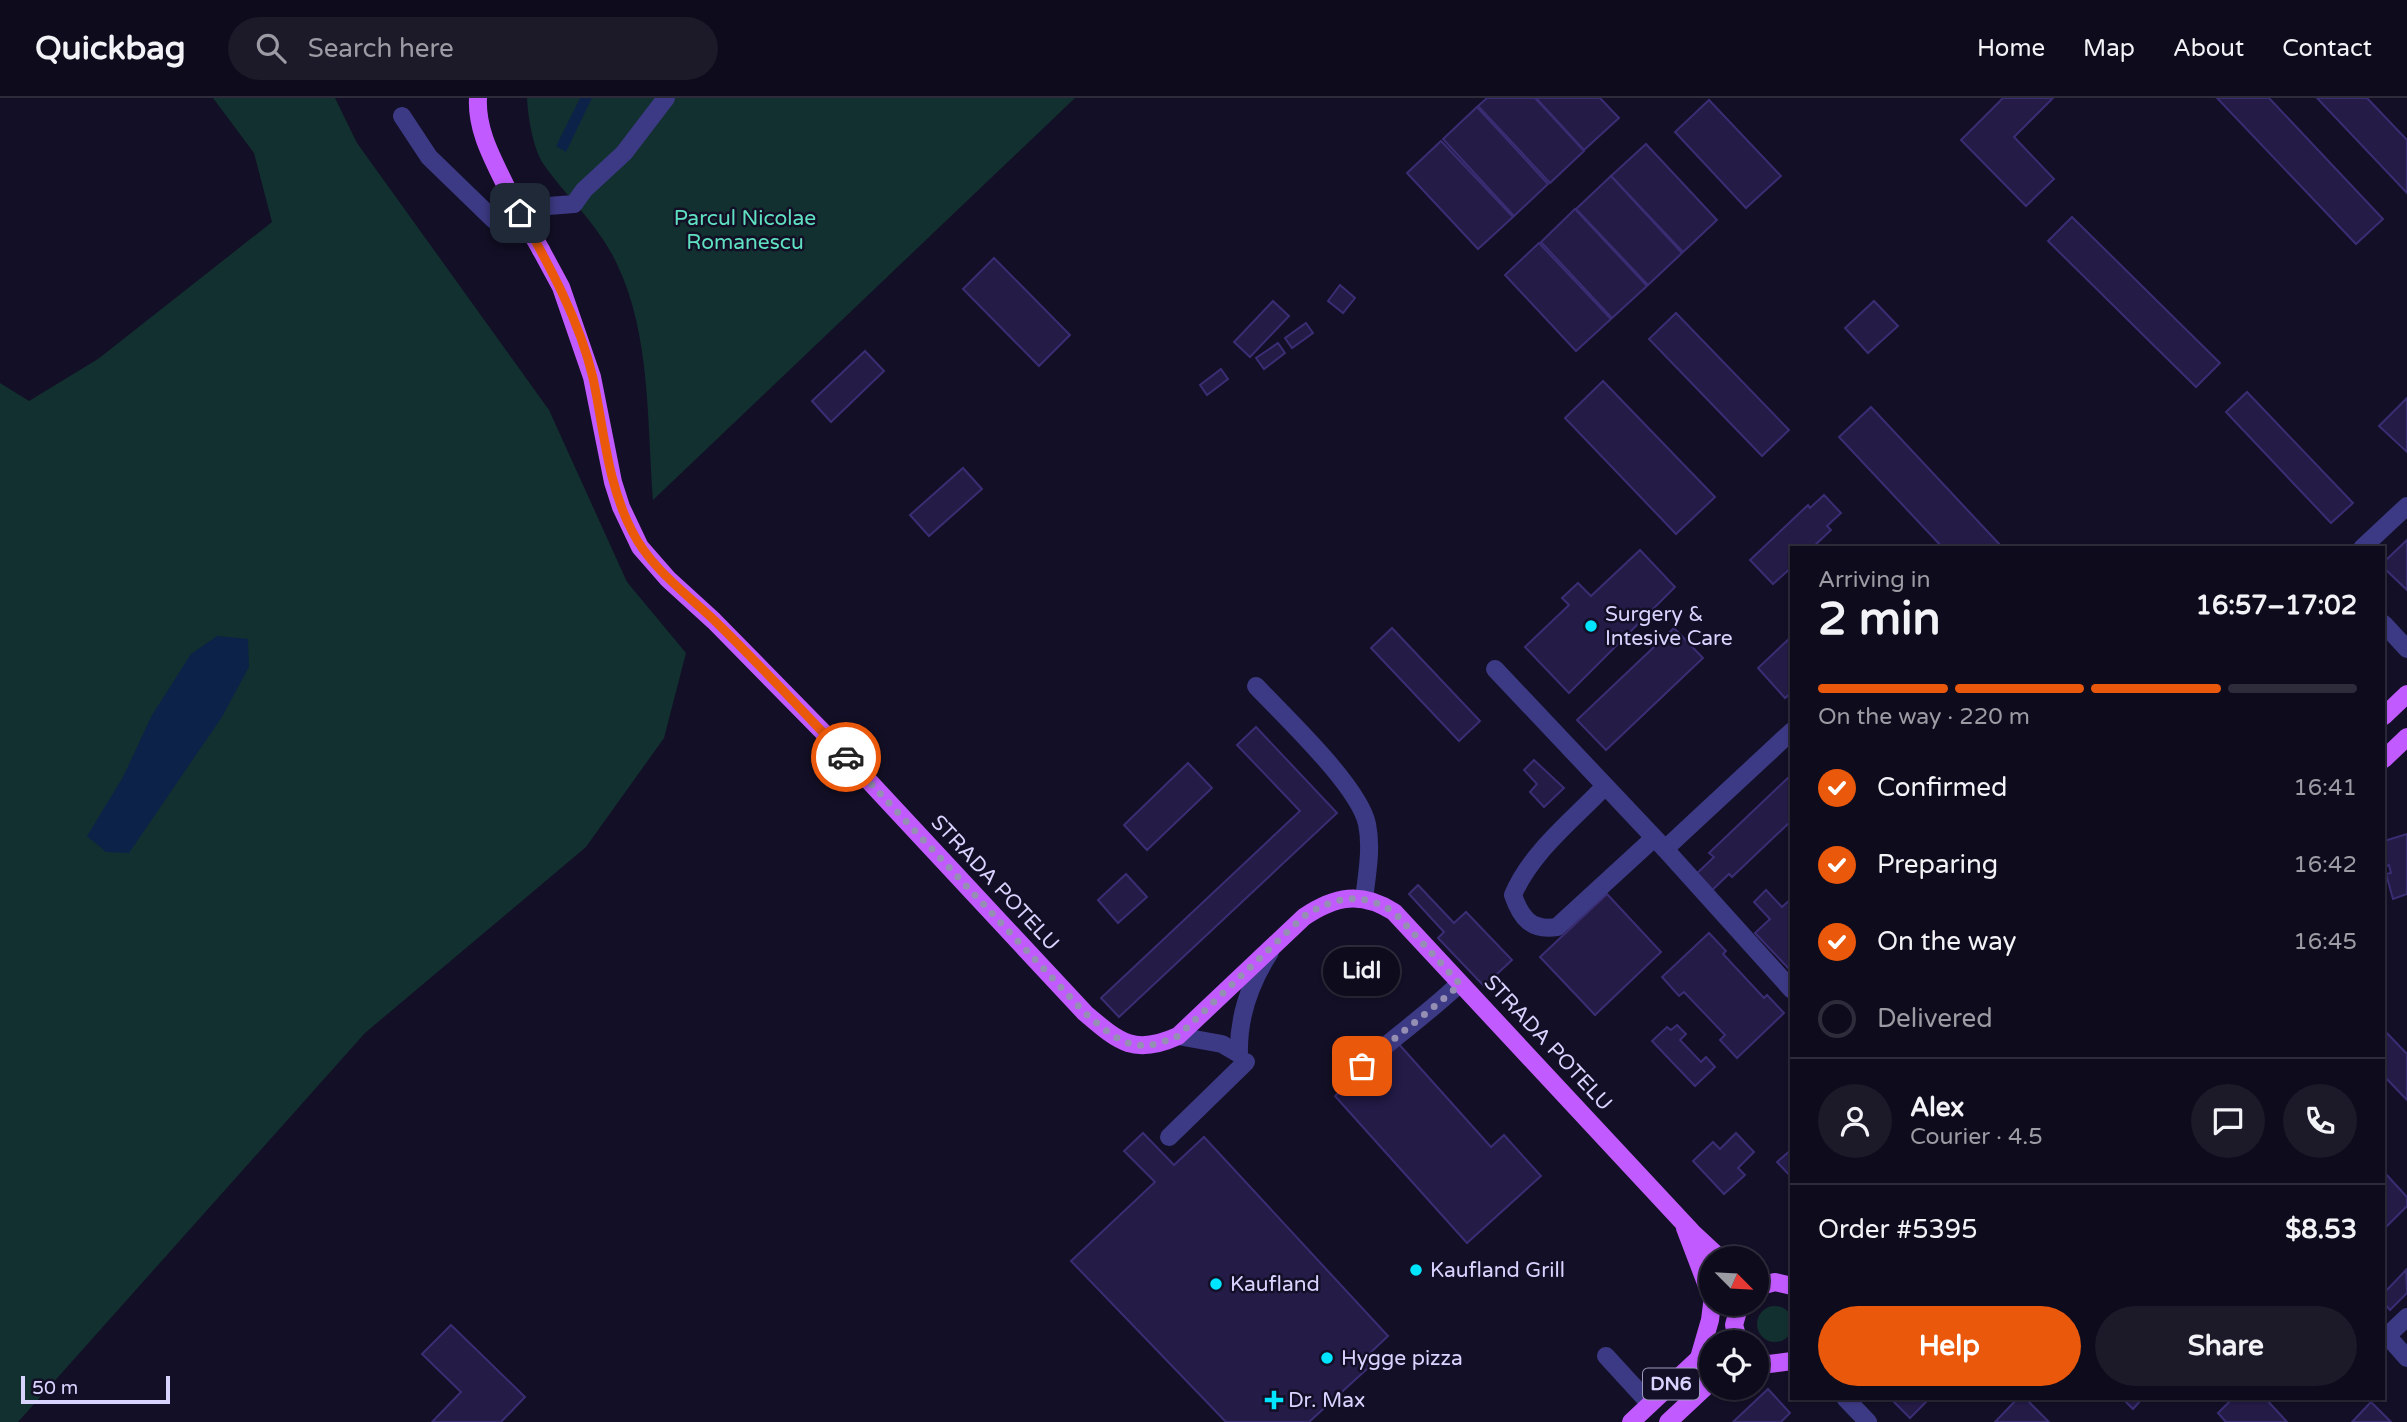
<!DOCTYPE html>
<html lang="en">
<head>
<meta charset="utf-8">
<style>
	body { margin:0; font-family:"Varela Round",sans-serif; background:#1c1929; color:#f1f3f6; height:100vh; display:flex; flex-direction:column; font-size:26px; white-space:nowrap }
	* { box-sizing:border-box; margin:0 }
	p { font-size:23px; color:#9b9ba3 }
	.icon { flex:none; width:38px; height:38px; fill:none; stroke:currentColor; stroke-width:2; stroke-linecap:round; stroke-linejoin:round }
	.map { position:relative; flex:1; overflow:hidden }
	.side { position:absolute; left:1790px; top:448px; width:595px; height:854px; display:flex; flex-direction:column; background:#0e0b1c; border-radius:0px; box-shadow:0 2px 5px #0004,0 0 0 2px #2e2b3b }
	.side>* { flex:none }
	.needle { width:46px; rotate:114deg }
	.fabs { position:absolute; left:1699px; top:1148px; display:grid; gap:14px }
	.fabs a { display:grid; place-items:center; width:70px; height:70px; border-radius:50%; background:#0e0b1c; box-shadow:0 2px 5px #0004,0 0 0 2px #2e2b3b; font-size:35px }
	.scale { position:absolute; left:21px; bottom:18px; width:149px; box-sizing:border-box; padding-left:7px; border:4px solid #d9d4ff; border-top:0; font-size:19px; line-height:24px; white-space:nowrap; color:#d9d4ff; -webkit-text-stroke:5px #130f26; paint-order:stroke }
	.pin { position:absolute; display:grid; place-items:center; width:60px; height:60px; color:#fff; margin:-30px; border-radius:14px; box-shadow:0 4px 10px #0006 }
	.courier { position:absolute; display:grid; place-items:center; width:70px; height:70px; margin:-35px; border:5px solid #ea580c; border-radius:50%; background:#fff; color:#222; box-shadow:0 2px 9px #0007 }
	.bubble { position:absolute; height:49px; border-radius:24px; background:#0e0b1c; box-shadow:0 2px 5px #0004,0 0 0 2px #2e2b3b; font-size:23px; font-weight:700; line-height:49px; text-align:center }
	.head em { font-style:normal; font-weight:700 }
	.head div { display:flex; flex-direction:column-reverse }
	.head { display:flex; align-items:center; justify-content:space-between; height:119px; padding:0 28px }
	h1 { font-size:46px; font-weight:700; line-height:52px }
	.bar { display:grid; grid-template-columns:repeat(4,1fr); gap:10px 7px; align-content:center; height:84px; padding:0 28px }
	.bar i { height:9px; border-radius:5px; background:#2e2b3b }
	.bar .selected { background:#ea580c }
	.bar p { grid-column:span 4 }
	.line { display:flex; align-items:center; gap:18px; padding:0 28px; border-top:2px solid #2e2b3b }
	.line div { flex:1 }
	.round { display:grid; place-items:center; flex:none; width:74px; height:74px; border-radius:37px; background:#1c1929 }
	ol { padding:0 28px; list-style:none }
	li { display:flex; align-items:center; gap:21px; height:77px }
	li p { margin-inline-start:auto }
	li .icon { padding:7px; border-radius:50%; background:#ea580c; color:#fff; stroke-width:4 }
	li:last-child { color:#9b9ba3 }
	li i { width:38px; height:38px; border:4px solid #2e2b3b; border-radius:50% }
	.action { display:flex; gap:14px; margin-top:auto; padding:14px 28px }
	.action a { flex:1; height:80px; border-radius:42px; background:#ea580c; color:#fff; font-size:28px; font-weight:700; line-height:80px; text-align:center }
	.action a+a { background:#1c1929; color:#f1f3f6 }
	header { display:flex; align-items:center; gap:42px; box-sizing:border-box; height:98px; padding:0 35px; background:#0e0b1c; border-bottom:2px solid #2e2b3b }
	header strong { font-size:33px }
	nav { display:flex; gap:38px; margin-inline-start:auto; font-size:24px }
	.search { width:490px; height:63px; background:#1c1929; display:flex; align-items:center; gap:18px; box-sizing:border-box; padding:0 24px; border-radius:38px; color:#9b9ba3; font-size:26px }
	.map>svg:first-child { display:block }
	.green { fill:#12302f }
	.water { fill:#0c2248 }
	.building { fill:#241b47; stroke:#3b2d73; stroke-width:2 }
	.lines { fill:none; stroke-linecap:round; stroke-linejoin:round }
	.minor { stroke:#3d3a85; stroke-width:18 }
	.major { stroke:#c25bff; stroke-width:18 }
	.major-bridge { stroke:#c25bff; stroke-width:18 }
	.done { stroke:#948fb3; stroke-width:7; stroke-dasharray:0 12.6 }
	.route { stroke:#ea580c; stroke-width:9 }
	.poi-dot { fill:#00e5ff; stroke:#130f26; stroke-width:2.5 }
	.labels { text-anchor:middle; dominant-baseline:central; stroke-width:5; stroke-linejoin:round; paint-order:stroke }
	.shield { fill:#130f26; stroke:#9e99be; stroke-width:2 }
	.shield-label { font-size:19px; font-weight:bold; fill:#d9d4ff }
	.park-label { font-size:21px; fill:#5fe0c0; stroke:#130f26 }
	.poi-label { font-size:21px; fill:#d9d4ff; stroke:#130f26; text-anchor:start }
	.street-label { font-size:21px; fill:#d9d4ff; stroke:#130f26 }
</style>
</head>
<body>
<header>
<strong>Quickbag</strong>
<div class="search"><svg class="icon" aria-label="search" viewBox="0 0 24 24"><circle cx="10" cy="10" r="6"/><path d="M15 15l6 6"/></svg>Search here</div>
<nav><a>Home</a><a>Map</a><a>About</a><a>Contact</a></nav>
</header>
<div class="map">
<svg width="2407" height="1324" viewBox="0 0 2407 1324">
	<rect width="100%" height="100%" fill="#130f26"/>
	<g class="green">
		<polygon points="213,0 335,0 357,45 549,312 627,484 686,555 664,640 586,749 365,935 18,1324 0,1324 0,285 29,303 98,261 272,124 254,55"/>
		<path d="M527 0H1075L653 402C647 325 651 237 617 166 598 126 569 102 544 67 533 51 528 19 527 0Z"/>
		<circle cx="1775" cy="1226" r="18"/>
	</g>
	<g class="water">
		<polygon points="580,0 592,0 566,54 556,48"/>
		<polygon points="217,538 248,541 249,569 222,619 129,755 106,754 87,738 123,679 152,617 191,556"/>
	</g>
	<g class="building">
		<polygon points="1487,0 1535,0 1584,53 1550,85 1478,8"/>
		<polygon points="1536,0 1600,0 1619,20 1584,52"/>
		<polygon points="2003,0 2053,0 2014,39 2054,81 2026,108 1961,42"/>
		<polygon points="2217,0 2269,0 2383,121 2356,146"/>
		<polygon points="2317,0 2367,0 2407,42 2407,95"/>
		<polygon points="1709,2 1781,78 1746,110 1675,34"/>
		<polygon points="1477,9 1548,86 1514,118 1443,41"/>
		<polygon points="1441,43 1513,119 1478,151 1407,75"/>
		<polygon points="1646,46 1717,122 1683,154 1611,78"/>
		<polygon points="1611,78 1682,155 1648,187 1576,111"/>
		<polygon points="1575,111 1647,188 1612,220 1541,144"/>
		<polygon points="2072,119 2220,265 2196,289 2048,143"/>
		<polygon points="1539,145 1611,221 1576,253 1505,177"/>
		<polygon points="994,160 1070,237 1039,268 963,191"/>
		<polygon points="1340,187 1355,200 1343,215 1328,203"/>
		<polygon points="1273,203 1289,218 1250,259 1234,244"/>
		<polygon points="1874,203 1898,228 1868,255 1845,230"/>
		<polygon points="1676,215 1789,332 1762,358 1649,241"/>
		<polygon points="1306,225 1313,235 1292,250 1285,240"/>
		<polygon points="1278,245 1285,255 1264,271 1256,260"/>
		<polygon points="865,253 884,273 831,324 812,303"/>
		<polygon points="1221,271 1228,281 1207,297 1200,287"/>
		<polygon points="1603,283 1715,399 1676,436 1565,320"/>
		<polygon points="2247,294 2353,405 2331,425 2226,314"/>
		<polygon points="2407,300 2407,354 2379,328"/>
		<polygon points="1871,309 2003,450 1943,450 1839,339"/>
		<polygon points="963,370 982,391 929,438 910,417"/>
		<polygon points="1824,397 1841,415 1827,428 1831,432 1812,450 1792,450 1792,469 1773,486 1750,462 1808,407 1810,410"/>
		<polygon points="2407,442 2407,492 2384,470 2384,464"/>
		<polygon points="1640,452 1675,489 1569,595 1525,549 1569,507 1562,500 1578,485 1591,498"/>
		<polygon points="1392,530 1480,623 1459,643 1371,550"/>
		<polygon points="1674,530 1703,560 1606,652 1577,622"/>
		<polygon points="1792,538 1792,594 1785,600 1758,570"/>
		<polygon points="1256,629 1337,715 1119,919 1101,900 1300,713 1237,647"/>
		<polygon points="1534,662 1564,690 1544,709 1530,694 1537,686 1524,672"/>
		<polygon points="1188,665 1212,690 1147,752 1124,727"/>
		<polygon points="1792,676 1792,722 1732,779 1729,776 1708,796 1692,780 1714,759 1709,755"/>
		<polygon points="2407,736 2407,796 2393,801 2386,776 2391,775 2389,767 2384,769 2384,743"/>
		<polygon points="1126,776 1147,799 1118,825 1098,802"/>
		<polygon points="1418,787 1454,825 1466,814 1512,862 1484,888 1438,840 1444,834 1409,796"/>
		<polygon points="1766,792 1782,809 1792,800 1792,874 1755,835 1770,821 1754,804"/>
		<polygon points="1607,796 1661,854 1595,917 1540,859"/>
		<polygon points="1709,835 1726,853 1723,856 1764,900 1767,897 1784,915 1737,960 1720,942 1725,937 1684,894 1679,898 1662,879"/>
		<polygon points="1677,927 1686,936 1680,942 1701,964 1706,959 1715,969 1695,988 1652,943 1667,929 1671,932"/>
		<polygon points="2384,932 2407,956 2407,1002 2384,978"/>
		<polygon points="1396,943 1491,1049 1504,1037 1541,1078 1467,1145 1335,998"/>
		<polygon points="1143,1035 1174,1067 1204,1039 1388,1238 1369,1256 1368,1270 1309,1324 1226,1324 1071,1163 1155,1084 1124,1053"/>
		<polygon points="1736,1035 1754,1054 1738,1070 1745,1077 1724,1096 1693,1063 1713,1044 1720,1051"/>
		<polygon points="1792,1051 1792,1080 1777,1064"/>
		<polygon points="2384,1074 2407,1099 2407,1108 2384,1131"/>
		<polygon points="2406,1172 2407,1195 2390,1212 2384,1205 2384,1195"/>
		<polygon points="451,1227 525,1299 501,1324 432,1324 461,1294 422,1256"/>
		<polygon points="1768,1291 1790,1315 1781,1324 1733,1324"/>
		<polygon points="1890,1300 1930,1300 1910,1320"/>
		<polygon points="2018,1300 2025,1300 2049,1324 1995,1324"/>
		<polygon points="2122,1300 2143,1300 2133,1311"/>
		<polygon points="2233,1300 2265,1300 2287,1324 2226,1324 2218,1315"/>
		<polygon points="2371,1304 2391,1324 2352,1324"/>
	</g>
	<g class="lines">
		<g class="minor">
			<polyline points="402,18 429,59 494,122 548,108 574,106 584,92 624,55 666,0"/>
			<polyline points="2362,450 2407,408"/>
			<polyline points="2384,526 2407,551"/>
			<polyline points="1495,571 1665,751 1792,892"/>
			<path d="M1256 588C1284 618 1359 688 1367 726 1372 750 1367 776 1364 801"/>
			<path d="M1605 688C1573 722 1531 754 1513 797 1521 820 1531 833 1557 829L1654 740"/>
			<polyline points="1665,751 1792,633"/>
			<polyline points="1178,938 1222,946 1239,956"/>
			<path d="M1239 956C1238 919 1250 885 1270 854"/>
			<path d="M1362 968C1394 939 1429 915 1460 885"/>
			<polyline points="1169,1039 1246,964"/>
			<polyline points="2384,1234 2407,1260"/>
			<polyline points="2387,1238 2407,1219"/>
			<polyline points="1606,1258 1650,1306"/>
			<polyline points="1845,1300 1868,1324"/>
		</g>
		<g class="major">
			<path d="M478 0C476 35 496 66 510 97"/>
			<path d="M541 152 561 189 592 279 613 384 621 409 640 449 668 481 714 523 826 637 1085 915C1119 944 1134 958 1178 938L1304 819C1335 798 1361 793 1394 814L1692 1134 1720 1160"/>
			<polyline points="2384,618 2407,596"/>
			<polyline points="2384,661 2407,639"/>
			<polyline points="1685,1130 1712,1201"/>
			<polyline points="1757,1189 1775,1184 1792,1188"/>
			<polyline points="1739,1244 1734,1227 1740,1206"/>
			<polyline points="1699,1260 1710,1222 1712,1206"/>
			<polyline points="1757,1262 1769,1266 1792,1263"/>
			<polyline points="1631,1324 1712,1248"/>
			<polyline points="1668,1324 1712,1283"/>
		</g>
		<polyline class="major-bridge" points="510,97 541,152"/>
	</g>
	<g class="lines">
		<path class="done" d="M846 659 1085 915C1119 944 1134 958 1178 938L1304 818C1335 799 1361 793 1394 814L1460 886C1429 915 1394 939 1362 968"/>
		<path class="route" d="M520 115C549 167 579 221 593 280 604 331 607 385 632 433 650 469 684 494 714 522 759 566 803 613 846 659"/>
	</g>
	<g class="poi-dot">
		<circle cx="1591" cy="528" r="7"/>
		<circle cx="1416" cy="1172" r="7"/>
		<circle cx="1216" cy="1186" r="7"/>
		<circle cx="1327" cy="1260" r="7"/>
		<path d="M1270.5 1291.5h7v7h7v7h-7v7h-7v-7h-7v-7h7z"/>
	</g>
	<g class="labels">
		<rect class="shield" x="1643" y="1270.5" width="56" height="31" rx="5"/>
		<g class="shield-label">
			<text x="1671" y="1286">DN6</text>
		</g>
		<g class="park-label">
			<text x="745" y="120">Parcul Nicolae<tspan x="745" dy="24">Romanescu</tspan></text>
		</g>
		<g class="poi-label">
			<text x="1605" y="516">Surgery &amp;<tspan x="1605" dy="24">Intesive Care</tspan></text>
			<text x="1430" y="1172">Kaufland Grill</text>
			<text x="1230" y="1186">Kaufland</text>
			<text x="1341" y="1260">Hygge pizza</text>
			<text x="1288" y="1302">Dr. Max</text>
		</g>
		<g class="street-label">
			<text transform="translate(995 785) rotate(47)">STRADA POTELU</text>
			<text transform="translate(1548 945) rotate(47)">STRADA POTELU</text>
		</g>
	</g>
</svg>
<div class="fabs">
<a><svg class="needle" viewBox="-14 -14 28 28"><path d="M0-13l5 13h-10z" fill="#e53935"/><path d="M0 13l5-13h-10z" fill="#9b9ba3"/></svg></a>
<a><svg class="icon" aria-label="locate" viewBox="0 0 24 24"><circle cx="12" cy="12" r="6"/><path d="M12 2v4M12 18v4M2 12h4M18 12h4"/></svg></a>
</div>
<div class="scale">50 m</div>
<div class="pin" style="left:1362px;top:968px;background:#ea580c"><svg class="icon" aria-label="bag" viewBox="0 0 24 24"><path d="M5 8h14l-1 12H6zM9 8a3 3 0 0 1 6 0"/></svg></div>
<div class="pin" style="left:520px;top:115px;background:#1f2937"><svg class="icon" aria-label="home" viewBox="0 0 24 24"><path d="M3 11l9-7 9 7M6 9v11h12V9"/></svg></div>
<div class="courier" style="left:846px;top:659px"><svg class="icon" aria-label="car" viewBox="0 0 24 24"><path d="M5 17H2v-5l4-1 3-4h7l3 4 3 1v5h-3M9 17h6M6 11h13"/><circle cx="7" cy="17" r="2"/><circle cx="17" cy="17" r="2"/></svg></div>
<div class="bubble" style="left:1323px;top:849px;width:77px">Lidl</div>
<section class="side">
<div class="head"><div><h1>2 min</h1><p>Arriving in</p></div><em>16:57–17:02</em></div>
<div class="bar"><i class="selected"></i><i class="selected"></i><i class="selected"></i><i></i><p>On the way · 220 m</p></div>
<ol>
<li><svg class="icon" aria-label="check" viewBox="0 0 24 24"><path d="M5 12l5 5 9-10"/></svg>Confirmed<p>16:41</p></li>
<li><svg class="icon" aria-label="check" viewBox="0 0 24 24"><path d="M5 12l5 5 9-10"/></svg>Preparing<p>16:42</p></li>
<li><svg class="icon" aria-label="check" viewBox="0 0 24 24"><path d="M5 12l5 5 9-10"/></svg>On the way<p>16:45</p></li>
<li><i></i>Delivered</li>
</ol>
<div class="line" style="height:126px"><a class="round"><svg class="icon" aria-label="person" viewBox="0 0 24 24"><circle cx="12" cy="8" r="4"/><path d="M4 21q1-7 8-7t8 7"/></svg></a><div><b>Alex</b><p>Courier · 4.5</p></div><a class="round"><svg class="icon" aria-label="chat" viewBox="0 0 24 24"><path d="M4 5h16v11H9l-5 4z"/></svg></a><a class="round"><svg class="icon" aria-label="phone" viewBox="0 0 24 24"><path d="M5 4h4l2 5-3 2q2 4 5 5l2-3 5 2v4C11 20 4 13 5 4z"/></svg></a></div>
<div class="line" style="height:91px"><div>Order #5395</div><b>$8.53</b></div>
<div class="action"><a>Help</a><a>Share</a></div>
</section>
</div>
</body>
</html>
